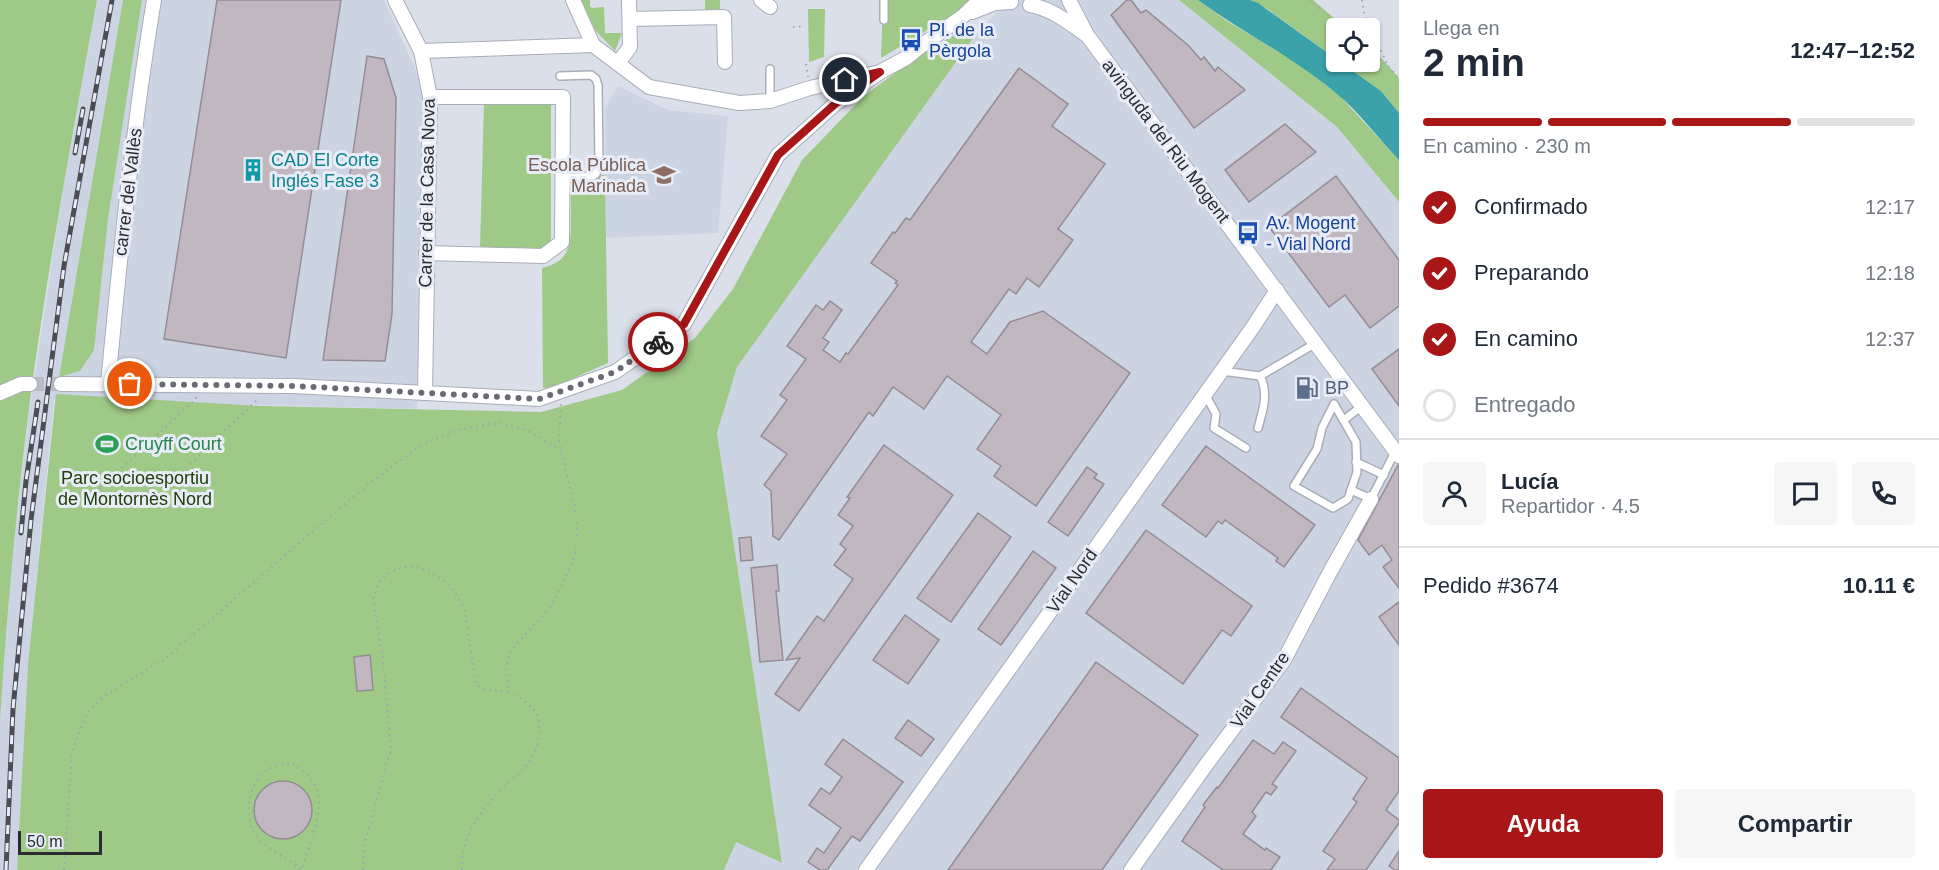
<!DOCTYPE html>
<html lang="es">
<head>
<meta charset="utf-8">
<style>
	body { margin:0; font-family:Helvetica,sans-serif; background:#f6f6f7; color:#1f2937; height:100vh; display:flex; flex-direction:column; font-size:22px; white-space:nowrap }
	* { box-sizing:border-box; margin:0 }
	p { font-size:20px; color:#747a83 }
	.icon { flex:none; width:33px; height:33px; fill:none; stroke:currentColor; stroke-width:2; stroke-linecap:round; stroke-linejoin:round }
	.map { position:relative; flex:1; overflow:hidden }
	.side { display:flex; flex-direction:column; background:#fff; width:540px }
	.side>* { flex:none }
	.fabs { position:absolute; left:1326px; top:18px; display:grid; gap:12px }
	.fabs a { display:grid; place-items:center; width:54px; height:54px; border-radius:6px; background:#fff; box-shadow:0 2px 4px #0004; font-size:30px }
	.scale { position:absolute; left:18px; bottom:15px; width:84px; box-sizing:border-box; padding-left:6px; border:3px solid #2b2c31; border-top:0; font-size:16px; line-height:21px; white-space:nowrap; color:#2b2c31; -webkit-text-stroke:4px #e8ecf7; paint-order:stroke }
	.pin { position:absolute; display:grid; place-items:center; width:51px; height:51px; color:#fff; margin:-26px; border:3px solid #fff; border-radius:50%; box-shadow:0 2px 6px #0007 }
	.courier { position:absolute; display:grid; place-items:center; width:60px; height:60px; margin:-30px; border:4px solid #a91618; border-radius:50%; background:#fff; color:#222; box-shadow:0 2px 8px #0007 }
	.headline em { font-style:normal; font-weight:700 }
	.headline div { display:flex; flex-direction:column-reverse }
	.headline { display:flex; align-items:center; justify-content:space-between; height:102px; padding:0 24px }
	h1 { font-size:39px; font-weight:700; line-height:45px }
	.bar { display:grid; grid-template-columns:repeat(4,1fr); gap:9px 6px; align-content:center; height:72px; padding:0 24px }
	.bar i { height:8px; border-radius:4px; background:#e0e1e3 }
	.bar .on { background:#a91618 }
	.bar p { grid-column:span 4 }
	.line { display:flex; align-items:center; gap:15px; padding:0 24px; border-top:2px solid #e0e1e3 }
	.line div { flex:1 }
	.round { display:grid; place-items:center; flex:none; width:63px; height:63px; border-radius:6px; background:#f6f6f7 }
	ol { padding:0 24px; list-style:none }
	li { display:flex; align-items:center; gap:18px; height:66px }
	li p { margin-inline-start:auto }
	li .icon { padding:6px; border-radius:50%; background:#a91618; color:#fff; stroke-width:4 }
	li:last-child { color:#747a83 }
	li i { width:33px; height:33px; border:3px solid #e0e1e3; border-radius:50% }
	.action { display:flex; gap:12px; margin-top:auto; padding:12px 24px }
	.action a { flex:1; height:69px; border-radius:6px; background:#a91618; color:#fff; font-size:24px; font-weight:700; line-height:69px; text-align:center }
	.action a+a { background:#f6f6f7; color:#1f2937 }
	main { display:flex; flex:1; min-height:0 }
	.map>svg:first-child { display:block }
	.built { fill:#ccd4e4 }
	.green { fill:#9fc987 }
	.water { fill:#3ba2aa }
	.building { fill:#c0b7c0; stroke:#948c94; stroke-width:1.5 }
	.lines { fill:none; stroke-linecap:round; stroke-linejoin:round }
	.street-tunnel { stroke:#b8bbc5; stroke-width:14; stroke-dasharray:14 7; stroke-linecap:butt }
	.lane-casing { stroke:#a9adb7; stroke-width:10 }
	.street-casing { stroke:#a9adb7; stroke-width:16 }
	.path { stroke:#a1a4ae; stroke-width:2; stroke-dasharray:1.5 4.5; stroke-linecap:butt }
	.lane { stroke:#fff; stroke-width:7 }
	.street { stroke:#fff; stroke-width:14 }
	.rail-casing { stroke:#4b4d53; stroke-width:5 }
	.rail { stroke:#e8ecf7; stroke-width:3; stroke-dasharray:9; stroke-linecap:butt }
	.done { stroke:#696b72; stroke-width:6; stroke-dasharray:0 10.8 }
	.route { stroke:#a91618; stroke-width:8 }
	.labels { text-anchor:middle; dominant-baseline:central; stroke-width:6; stroke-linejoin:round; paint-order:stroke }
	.transit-label { font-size:18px; fill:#164399; stroke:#e8ecf7; text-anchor:start }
	.street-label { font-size:18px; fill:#2b2c31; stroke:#e8ecf7 }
	.culture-label { font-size:18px; fill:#0d838f; stroke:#e8ecf7; text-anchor:start }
	.education-label { font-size:18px; fill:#785e54; stroke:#e8ecf7; text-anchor:end }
	.service-label { font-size:18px; fill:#4e5e75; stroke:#e8ecf7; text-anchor:start }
	.leisure-label { font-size:18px; fill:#27864d; stroke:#e8ecf7; text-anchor:start }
	.park-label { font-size:18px; fill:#203f07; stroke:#e8ecf7 }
</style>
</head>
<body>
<main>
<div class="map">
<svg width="1399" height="870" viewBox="0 0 1399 870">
	<rect width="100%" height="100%" fill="#dbdfea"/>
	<g class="built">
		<polygon points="97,0 123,0 59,376 94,350 108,219 142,0 384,0 422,84 417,409 54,400 28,664 17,870 0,870 0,721 6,614 28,420 64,183"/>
		<polygon points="1009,0 1179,0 1337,127 1399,202 1399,870 724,870 736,842 781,863 717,433 737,367 976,34"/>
		<polygon points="618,86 668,110 728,116 718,233 606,238 605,108"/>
	</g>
	<g class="green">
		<path d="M0 0H97C74 125 51 251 33 377 18 491 7 606 0 721Z"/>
		<polygon points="123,0 142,0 108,219 94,350 80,371 59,377"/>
		<polygon points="581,0 590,0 590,6 592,8 604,7 605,33 622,33 615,51 595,30"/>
		<rect x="705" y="0" width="15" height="12"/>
		<polygon points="883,0 970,0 964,8 881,58"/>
		<polygon points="1179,0 1198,0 1227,21 1300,65 1338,94 1399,160 1399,202 1337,127"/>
		<polygon points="1250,0 1313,0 1346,28 1336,28 1336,59 1266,8"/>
		<polygon points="808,9 825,9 824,57 809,62"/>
		<polygon points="969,26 976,34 737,367 717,433 782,863 736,842 724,870 17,870 28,664 56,394 261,406 541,412 622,390 695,338 733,289 802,160 865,95 914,59"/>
		<polygon points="1370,48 1383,60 1399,78 1399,113 1381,91 1340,62 1370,62"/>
		<polygon points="551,102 551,241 543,249 480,248 484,103"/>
		<path d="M605 175 608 363 551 388H543L542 268C572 261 571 242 571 216 571 203 571 190 570 177Z"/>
	</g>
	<path class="water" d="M1198 0H1250L1258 3 1336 59V62H1340L1381 91 1399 113V160C1379 139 1358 111 1336 93 1293 57 1243 33 1198 0Z"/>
	<g class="building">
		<polygon points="217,0 341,0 286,358 164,339"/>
		<polygon points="1127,0 1131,0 1141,13 1146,10 1189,46 1201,60 1204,57 1215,71 1218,67 1245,90 1194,128 1111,15"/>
		<polygon points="367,56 384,59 396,98 392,314 385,361 323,360"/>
		<polygon points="1019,68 1068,104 1052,126 1105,164 1058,229 1073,240 1039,287 1027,278 1016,294 1009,289 971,342 987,354 1010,322 1043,311 1130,373 1036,506 994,476 1001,466 977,449 1001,415 947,376 924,409 893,387 873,416 869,412 779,540 773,536 771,491 764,485 787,454 761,436 787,400 780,395 806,359 787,346 816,305 823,310 830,301 842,310 823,338 829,342 823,350 840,362 846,353 848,354 898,285 895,283 897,281 871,263 893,232 895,233 906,218 910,220"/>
		<polygon points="1285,124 1316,152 1249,202 1225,170"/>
		<polygon points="1336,176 1399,260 1399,306 1370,328 1345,295 1329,307 1269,227"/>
		<polygon points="1399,349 1399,406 1372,369"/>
		<polygon points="884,445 953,495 799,711 775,694 800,658 786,660 817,616 824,621 853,579 834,565 846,549 840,544 853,526 838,515 850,498 847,497"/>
		<polygon points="1206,446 1315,525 1284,567 1276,561 1278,558 1225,520 1222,524 1218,521 1206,537 1162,505"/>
		<polygon points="1398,465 1399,465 1399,588 1383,567 1392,560 1382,545 1369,555 1358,540"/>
		<polygon points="1087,467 1097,474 1094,478 1104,484 1068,536 1048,522"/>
		<polygon points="978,513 1011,537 951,622 917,598"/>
		<polygon points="1146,530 1252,606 1231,636 1222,630 1183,684 1086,613"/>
		<polygon points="751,537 753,560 741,561 739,538"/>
		<polygon points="1033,551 1056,568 1001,645 978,629"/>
		<polygon points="777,565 779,591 776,591 783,660 760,662 751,568"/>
		<polygon points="1399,602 1399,645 1379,617"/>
		<polygon points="905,615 939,640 908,684 873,660"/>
		<polygon points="370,655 373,690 357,691 354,657"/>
		<polygon points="1096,662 1198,735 1102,870 948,870"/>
		<polygon points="1301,688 1399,758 1399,791 1386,810 1399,820 1399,823 1366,870 1327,870 1335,859 1323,851 1357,802 1353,799 1367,778 1281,717"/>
		<polygon points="908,720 934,739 921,756 895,738"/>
		<polygon points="843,739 903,782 860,841 852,836 827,870 820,870 808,862 817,848 824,853 841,828 809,805 821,788 830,794 842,777 825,764"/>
		<polygon points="1253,740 1274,754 1283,742 1296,751 1272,784 1277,787 1271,795 1266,792 1252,812 1256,816 1243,834 1265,850 1266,848 1280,857 1271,870 1223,870 1182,841 1205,807 1203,805 1217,787 1218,788"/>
		<circle cx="283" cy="810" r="29"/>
		<polygon points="1399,851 1399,870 1395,870 1389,866"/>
	</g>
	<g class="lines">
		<polyline class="street-tunnel" points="30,384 61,384"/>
		<g class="lane-casing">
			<g id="lane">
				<polyline points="884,20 884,0"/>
				<polyline points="770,69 770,101"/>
				<polyline points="560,76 591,75 596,79 598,85 599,164 596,174 593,176 562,178"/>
				<path d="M1222 371 1260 376C1269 393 1263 410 1258 428"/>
				<polyline points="1260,376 1316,343"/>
				<polyline points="1205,394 1216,414 1214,428 1246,448"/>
				<polygon points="1334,404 1356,442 1357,472 1348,499 1333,508 1294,486 1317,449 1322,428"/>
				<polyline points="1344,420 1363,405"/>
				<polyline points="1356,462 1384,475"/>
				<polyline points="1351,490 1371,499 1396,450"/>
			</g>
		</g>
		<g class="street-casing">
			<g id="street">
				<polyline points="395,0 421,51 430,97 425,393"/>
				<polyline points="573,0 593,45 649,87 739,103 770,101 810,88 880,72 906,58 921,46 962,17 980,0"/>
				<polyline points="761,0 770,7"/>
				<polyline points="1069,0 1087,35 1399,456"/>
				<path d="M1030 5C1050 8 1068 22 1085 34"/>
				<polyline points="972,12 995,3 1011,2"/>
				<polyline points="630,19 724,17 725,62"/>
				<polyline points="421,51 593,45"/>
				<polyline points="618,63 630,47 629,0"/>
				<polyline points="426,253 543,256 562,242 563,97 430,97"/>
				<polyline points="61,384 294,386 539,399 615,372 684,324 778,155 835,104 880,72"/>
				<path d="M108 384C120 256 133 127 154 0"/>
				<polyline points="0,393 21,384 30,384"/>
				<polyline points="866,870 1253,327 1277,290"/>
				<polyline points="1131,870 1206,765 1284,660 1330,572 1371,499"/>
			</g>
		</g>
		<g class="path">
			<polyline points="1309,0 1343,28"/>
			<polyline points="1362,0 1365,17 1369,28"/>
			<polyline points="793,27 805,26"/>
			<polyline points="1370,29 1389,67"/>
			<polyline points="1370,51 1389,67 1399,79"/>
			<polyline points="806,64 808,77"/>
			<polyline points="164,489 259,398"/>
			<polyline points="82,505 196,399 196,396"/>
			<path d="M301 869C289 859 270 851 260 840 240 819 247 777 275 766 280 764 288 764 293 763 298 767 304 771 308 775 333 803 308 841 302 870"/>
			<polyline points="64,870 72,752 87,712 108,693 163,660 365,487 418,447 460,429 498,423 527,430 561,450"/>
			<path d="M363 870 364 846 391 748 383 660 373 600C376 584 384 572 401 568 428 561 454 585 464 610 467 617 467 626 468 633 471 650 473 666 476 683L482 689 508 692"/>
			<path d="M462 870C461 842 474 821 492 799 512 775 535 770 539 734 540 727 539 717 535 711 531 704 517 697 509 692L506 670 509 653 548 610 557 596 575 556 577 526 575 508 559 442 561 403"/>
		</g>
		<use href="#lane" class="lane"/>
		<use href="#street" class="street"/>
		<g class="rail-casing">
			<g id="rail">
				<polyline points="75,153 83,109"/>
				<polyline points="21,533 26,481 38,402"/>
				<polyline points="6,870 13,709 31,520 64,266 112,0"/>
			</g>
		</g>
		<use href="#rail" class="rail"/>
	</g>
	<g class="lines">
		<polyline class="done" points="130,384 294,386 539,399 615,372 658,342"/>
		<polyline class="route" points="658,342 684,324 778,155 835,104 880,72 845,80"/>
	</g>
	<defs>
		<g id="bus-bare" transform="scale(1.8)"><path d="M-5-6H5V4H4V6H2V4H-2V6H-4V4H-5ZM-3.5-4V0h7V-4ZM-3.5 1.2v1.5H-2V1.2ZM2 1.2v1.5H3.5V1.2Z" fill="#1a4fb4" stroke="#e8ecf7" stroke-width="2.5" paint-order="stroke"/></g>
		<g id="building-bare" transform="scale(1.8)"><path d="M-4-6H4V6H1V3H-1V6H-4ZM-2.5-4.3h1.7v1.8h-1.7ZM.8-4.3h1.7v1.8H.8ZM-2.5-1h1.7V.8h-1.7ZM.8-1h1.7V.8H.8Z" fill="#0f9aa8" stroke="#e8ecf7" stroke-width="2.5" paint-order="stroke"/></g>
		<g id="school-bare" transform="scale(1.8)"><path d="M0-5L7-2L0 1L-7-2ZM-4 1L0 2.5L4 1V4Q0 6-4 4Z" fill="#8d6e63" stroke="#e8ecf7" stroke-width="2.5" paint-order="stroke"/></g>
		<g id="fuel-bare" transform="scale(1.8)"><path d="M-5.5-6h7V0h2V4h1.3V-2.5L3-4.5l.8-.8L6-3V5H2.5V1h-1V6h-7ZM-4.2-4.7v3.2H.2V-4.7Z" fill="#5c6f8a" stroke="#e8ecf7" stroke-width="2.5" paint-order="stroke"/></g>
		<g id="stadium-bare" transform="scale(1.8)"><path d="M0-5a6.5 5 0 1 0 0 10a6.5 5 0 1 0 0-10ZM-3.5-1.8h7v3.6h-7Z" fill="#2e9e5b" stroke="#e8ecf7" stroke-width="2.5" paint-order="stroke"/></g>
	</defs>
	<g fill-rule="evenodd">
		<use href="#bus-bare" x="911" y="40"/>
		<use href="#building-bare" x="253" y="170"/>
		<use href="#school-bare" x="664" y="175"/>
		<use href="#bus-bare" x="1248" y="233"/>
		<use href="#fuel-bare" x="1307" y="388"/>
		<use href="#stadium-bare" x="107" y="444"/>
	</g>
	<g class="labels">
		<g class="transit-label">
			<text x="929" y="30">Pl. de la<tspan x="929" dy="21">Pèrgola</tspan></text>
			<text x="1266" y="223">Av. Mogent<tspan x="1266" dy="21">- Vial Nord</tspan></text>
		</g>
		<g class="street-label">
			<text transform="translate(1166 141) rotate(53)">avinguda del Riu Mogent</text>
			<text transform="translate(128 192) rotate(-83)">carrer del Vallès</text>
			<text transform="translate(427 193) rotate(-89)">Carrer de la Casa Nova</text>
			<text transform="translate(1072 581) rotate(-55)">Vial Nord</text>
			<text transform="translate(1260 690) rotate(-55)">Vial Centre</text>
		</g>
		<g class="culture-label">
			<text x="271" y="160">CAD El Corte<tspan x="271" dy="21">Inglés Fase 3</tspan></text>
		</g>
		<g class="education-label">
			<text x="646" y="165">Escola Pública<tspan x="646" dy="21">Marinada</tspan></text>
		</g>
		<g class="service-label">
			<text x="1325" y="388">BP</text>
		</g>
		<g class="leisure-label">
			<text x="125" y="444">Cruyff Court</text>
		</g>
		<g class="park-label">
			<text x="135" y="478">Parc socioesportiu<tspan x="135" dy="21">de Montornès Nord</tspan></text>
		</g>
	</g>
</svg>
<div class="fabs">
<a><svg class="icon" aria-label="locate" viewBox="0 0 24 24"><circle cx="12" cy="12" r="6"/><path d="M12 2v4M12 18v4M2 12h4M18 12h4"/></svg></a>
</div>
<div class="scale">50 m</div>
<div class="pin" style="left:130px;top:384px;background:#ea580c"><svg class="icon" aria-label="bag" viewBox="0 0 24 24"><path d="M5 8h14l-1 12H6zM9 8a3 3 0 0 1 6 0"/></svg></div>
<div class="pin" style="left:845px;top:80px;background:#1f2937"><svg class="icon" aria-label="home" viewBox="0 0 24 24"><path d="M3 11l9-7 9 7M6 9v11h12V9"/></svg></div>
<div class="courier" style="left:658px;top:342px"><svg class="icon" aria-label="bike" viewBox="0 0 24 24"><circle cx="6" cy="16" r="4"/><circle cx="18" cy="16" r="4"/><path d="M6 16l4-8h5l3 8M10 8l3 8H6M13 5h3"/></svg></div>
</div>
<section class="side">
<div class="headline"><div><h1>2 min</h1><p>Llega en</p></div><em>12:47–12:52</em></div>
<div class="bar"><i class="on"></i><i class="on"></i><i class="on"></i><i></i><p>En camino · 230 m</p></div>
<ol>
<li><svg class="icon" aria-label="check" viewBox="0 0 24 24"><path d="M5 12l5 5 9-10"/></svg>Confirmado<p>12:17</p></li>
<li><svg class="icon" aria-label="check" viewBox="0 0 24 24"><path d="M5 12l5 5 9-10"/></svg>Preparando<p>12:18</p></li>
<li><svg class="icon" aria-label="check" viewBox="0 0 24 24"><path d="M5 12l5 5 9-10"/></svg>En camino<p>12:37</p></li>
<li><i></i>Entregado</li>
</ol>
<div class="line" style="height:108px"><a class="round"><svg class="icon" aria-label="person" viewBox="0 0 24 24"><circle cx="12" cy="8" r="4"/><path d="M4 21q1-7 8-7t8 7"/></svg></a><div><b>Lucía</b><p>Repartidor · 4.5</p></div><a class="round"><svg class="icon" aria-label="chat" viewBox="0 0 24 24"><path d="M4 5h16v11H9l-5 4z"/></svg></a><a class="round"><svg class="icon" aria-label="phone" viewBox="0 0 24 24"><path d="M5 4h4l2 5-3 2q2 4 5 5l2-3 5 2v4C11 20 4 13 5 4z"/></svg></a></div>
<div class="line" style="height:78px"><div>Pedido #3674</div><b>10.11 €</b></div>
<div class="action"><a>Ayuda</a><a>Compartir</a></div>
</section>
</main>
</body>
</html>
